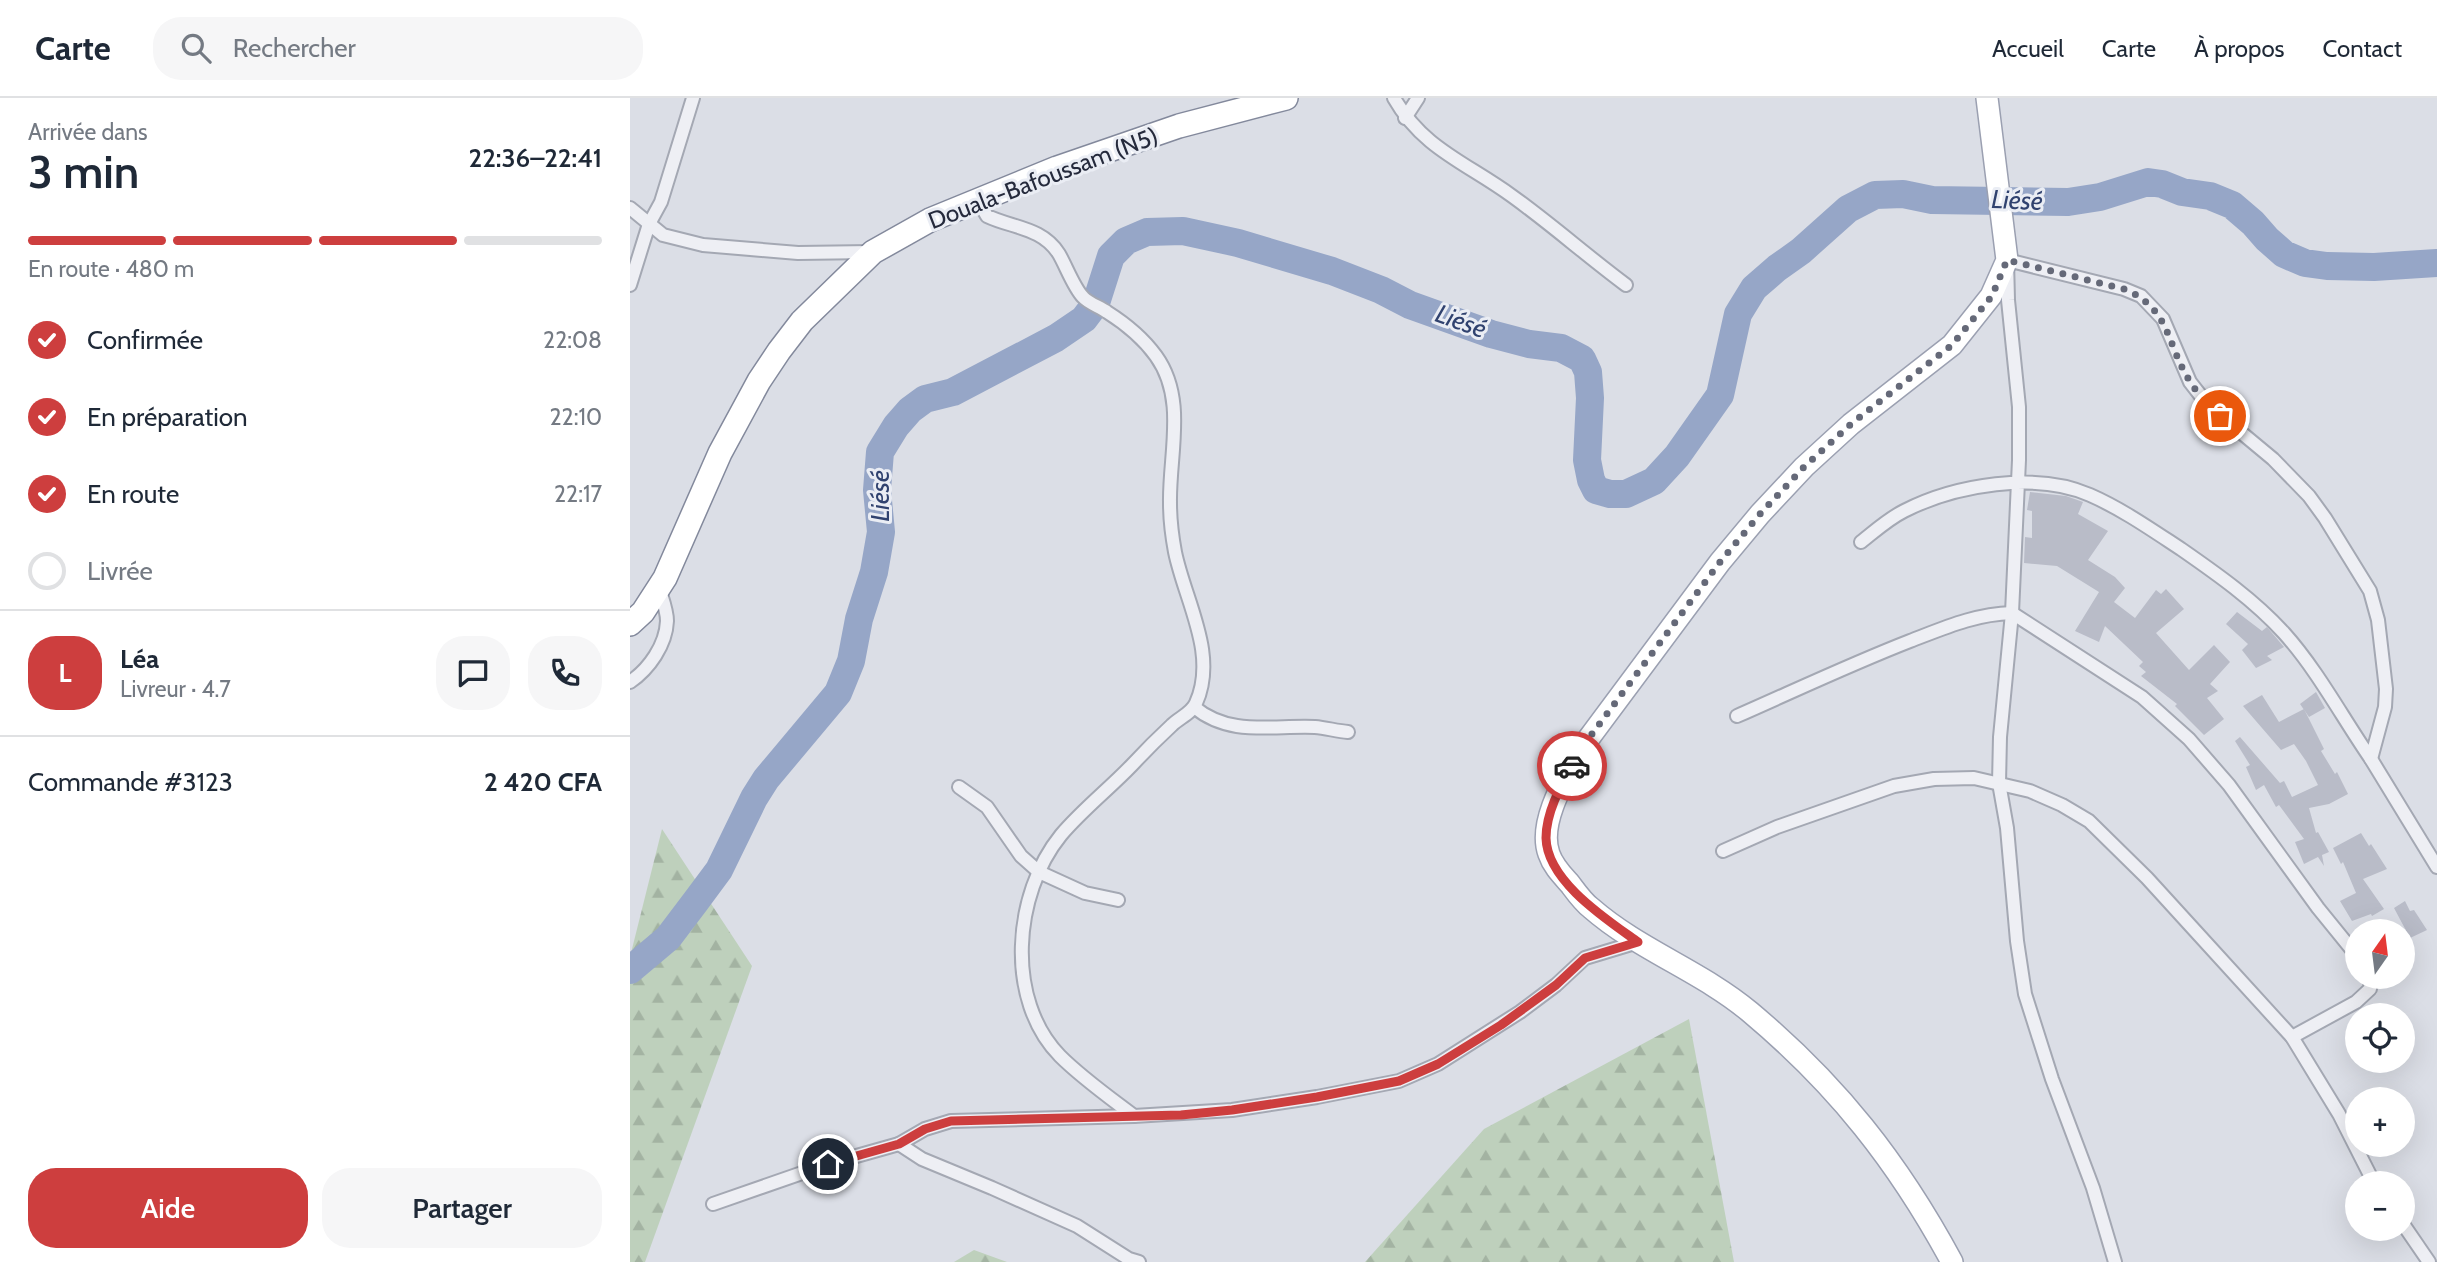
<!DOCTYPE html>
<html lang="fr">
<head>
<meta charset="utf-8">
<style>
	body { margin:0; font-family:Cabin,sans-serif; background:#f6f6f7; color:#1f2937; height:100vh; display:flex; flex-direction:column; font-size:26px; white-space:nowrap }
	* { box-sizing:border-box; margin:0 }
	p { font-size:23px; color:#747a83 }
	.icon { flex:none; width:38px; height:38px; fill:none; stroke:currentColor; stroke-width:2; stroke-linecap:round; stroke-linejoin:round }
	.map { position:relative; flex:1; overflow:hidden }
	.side { display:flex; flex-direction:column; background:#fff; width:630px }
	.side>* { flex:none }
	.needle { width:46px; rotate:14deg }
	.buttons { position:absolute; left:1715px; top:821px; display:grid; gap:14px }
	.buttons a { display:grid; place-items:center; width:70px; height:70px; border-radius:50%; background:#fff; box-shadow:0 7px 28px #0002; font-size:35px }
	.pin { position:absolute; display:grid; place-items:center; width:60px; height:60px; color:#fff; margin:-30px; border:4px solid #fff; border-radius:50%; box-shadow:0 2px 7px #0007 }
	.courier { position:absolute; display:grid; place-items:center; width:70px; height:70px; margin:-35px; border:5px solid #cd3e3e; border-radius:50%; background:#fff; color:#222; box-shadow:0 2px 9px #0007 }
	.head em { font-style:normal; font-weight:600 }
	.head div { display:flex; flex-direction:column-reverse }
	.head { display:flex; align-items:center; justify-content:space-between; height:119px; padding:0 28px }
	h1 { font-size:46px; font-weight:600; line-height:52px }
	.bar { display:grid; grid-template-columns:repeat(4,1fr); gap:10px 7px; align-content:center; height:84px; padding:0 28px }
	.bar i { height:9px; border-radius:5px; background:#e0e1e3 }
	.bar .on { background:#cd3e3e }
	.bar p { grid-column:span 4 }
	.line { display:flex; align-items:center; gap:18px; padding:0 28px; border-top:2px solid #e0e1e3 }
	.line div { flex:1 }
	.round { display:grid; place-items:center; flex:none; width:74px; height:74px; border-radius:28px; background:#f6f6f7 }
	ol { padding:0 28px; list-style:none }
	li { display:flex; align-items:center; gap:21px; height:77px }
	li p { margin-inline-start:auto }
	li .icon { padding:7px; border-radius:50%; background:#cd3e3e; color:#fff; stroke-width:4 }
	li:last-child { color:#747a83 }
	li i { width:38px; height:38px; border:4px solid #e0e1e3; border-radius:50% }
	.cta { display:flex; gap:14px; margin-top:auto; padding:14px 28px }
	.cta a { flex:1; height:80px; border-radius:28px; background:#cd3e3e; color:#fff; font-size:28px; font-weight:600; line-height:80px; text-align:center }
	.cta a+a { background:#f6f6f7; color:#1f2937 }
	header { display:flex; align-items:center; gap:42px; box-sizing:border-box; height:98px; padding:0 35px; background:#fff; border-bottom:2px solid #e0e1e3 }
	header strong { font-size:33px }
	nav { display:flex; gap:38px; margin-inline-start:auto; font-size:24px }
	.search { width:490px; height:63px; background:#f6f6f7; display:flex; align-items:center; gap:18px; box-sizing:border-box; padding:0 24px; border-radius:28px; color:#747a83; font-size:26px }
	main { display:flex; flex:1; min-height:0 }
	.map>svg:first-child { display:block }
	.forest { fill:url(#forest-firs) }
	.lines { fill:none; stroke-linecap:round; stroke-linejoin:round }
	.river { stroke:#96a6c7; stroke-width:28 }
	.building { fill:#b9bcc8 }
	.street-casing { stroke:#a4a8b3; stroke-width:16 }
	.primary-casing { stroke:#9ba0b1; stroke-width:24 }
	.highway-casing { stroke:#83899c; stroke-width:26 }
	.street { stroke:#eeeff4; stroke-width:12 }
	.primary { stroke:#fff; stroke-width:21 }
	.highway { stroke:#fff; stroke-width:23 }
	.done { stroke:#656978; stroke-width:7; stroke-dasharray:0 12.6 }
	.route { stroke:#cd3e3e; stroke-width:9 }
	.labels { text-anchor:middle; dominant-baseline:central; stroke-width:6; stroke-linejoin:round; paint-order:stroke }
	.street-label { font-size:24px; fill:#252a3c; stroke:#eaedf4 }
	.water-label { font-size:26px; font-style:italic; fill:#30426f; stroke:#eaedf4 }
</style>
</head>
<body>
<header>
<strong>Carte</strong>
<div class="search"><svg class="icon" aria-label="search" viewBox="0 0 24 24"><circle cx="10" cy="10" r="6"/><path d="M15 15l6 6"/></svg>Rechercher</div>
<nav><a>Accueil</a><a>Carte</a><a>À propos</a><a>Contact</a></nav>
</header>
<main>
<section class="side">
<div class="head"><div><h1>3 min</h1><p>Arrivée dans</p></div><em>22:36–22:41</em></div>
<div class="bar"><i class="on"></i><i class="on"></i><i class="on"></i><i></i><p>En route · 480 m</p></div>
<ol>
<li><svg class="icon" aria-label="check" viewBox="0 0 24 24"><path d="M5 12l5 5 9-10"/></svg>Confirmée<p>22:08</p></li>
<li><svg class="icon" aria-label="check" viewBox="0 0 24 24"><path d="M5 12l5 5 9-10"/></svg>En préparation<p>22:10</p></li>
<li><svg class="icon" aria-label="check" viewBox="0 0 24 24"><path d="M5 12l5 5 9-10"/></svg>En route<p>22:17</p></li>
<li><i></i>Livrée</li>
</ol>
<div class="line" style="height:126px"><b class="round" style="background:#cd3e3e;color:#fff">L</b><div><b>Léa</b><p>Livreur · 4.7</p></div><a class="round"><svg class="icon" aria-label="chat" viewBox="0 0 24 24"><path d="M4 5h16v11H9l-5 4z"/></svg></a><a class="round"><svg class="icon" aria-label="phone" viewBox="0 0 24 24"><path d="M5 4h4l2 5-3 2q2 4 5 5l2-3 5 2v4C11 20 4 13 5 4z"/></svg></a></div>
<div class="line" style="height:91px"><div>Commande #3123</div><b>2 420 CFA</b></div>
<div class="cta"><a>Aide</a><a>Partager</a></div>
</section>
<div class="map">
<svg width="1807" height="1164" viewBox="0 0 1807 1164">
	<defs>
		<pattern id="forest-firs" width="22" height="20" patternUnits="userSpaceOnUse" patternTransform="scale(1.75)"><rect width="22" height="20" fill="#bed0bc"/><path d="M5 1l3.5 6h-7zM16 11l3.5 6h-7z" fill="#a3b3a2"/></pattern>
	</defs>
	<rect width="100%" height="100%" fill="#dbdee6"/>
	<g class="forest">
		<polygon points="32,731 122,868 15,1164 0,1164 0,859"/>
		<polygon points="1059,921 1104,1164 735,1164 854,1031"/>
		<polygon points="344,1152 377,1164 324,1164"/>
	</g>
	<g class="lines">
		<polyline class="river" points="0,872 38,840 66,803 89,772 124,700 136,681 208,595 221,563 229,521 244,474 251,434 247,392 250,354 266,328 280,312 295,301 323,294 426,240 454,221 466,205 481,158 496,143 517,134 553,133 608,145 702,173 751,192 780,207 861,236 899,246 931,250 952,261 958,274 960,300 957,362 961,382 966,392 980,396 996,396 1024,383 1047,358 1090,297 1108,216 1124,190 1147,170 1171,153 1218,111 1245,97 1273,96 1302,102 1438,104 1470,99 1518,84 1532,86 1552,94 1580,98 1602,107 1623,125 1637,141 1654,156 1675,165 1697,168 1744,169 1807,165"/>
	</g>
	<g class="building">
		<polygon points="1400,394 1436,398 1453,404 1448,416 1478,433 1458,462 1485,479 1495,490 1484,504 1505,520 1526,492 1531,496 1536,491 1554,511 1526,535 1559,572 1584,547 1600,564 1580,586 1588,593 1577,600 1594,621 1574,637 1545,608 1547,606 1511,578 1516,574 1509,568 1513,564 1475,528 1469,544 1445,533 1469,494 1427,468 1394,465 1395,439 1402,440 1402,413 1397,412"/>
		<polygon points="1607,514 1632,533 1637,529 1654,549 1637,558 1642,562 1626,570 1612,552 1618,546 1596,526"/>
		<polygon points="1686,594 1695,610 1679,619 1670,606"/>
		<polygon points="1632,597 1649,624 1674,611 1694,651 1691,653 1705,676 1707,674 1718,696 1699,706 1679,710 1686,735 1688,734 1699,754 1692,757 1694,768 1688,759 1674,766 1665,744 1674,741 1649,707 1646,709 1634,687 1626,692 1616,669 1620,667 1605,643 1610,639 1650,685 1654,683 1662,699 1688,687 1676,663 1664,646 1651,652 1613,608"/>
		<polygon points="1731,735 1739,748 1741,746 1757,771 1733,781 1754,811 1742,818 1741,816 1722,823 1710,803 1726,795 1713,764 1711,766 1703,750"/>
		<polygon points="1775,803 1780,813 1784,812 1797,832 1780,840 1764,810"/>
	</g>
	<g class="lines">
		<g class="street-casing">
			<g id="street">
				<path d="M764 0C793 51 837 65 882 98 921 126 957 158 996 187"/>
				<polyline points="775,20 788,0"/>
				<path d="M347 101 357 118C382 130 412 129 429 156 436 168 444 190 453 199 458 205 470 209 477 214 496 226 513 240 526 258 557 301 539 356 540 405 540 421 542 438 545 454 555 503 588 556 566 605 562 615 549 620 542 627 528 640 515 653 502 667 479 691 452 712 431 737 383 796 375 902 430 958 452 980 479 999 504 1018"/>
				<polyline points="0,110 33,137 73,147 168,155 241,154"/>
				<polyline points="0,187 19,126 31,104 63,0"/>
				<path d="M1231 444C1245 433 1258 421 1274 413 1325 387 1406 373 1460 397 1492 411 1522 432 1551 451 1587 476 1624 502 1654 535 1688 573 1712 619 1741 661L1755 609 1756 591 1748 522 1740 493 1695 420 1679 398 1643 361 1578 307 1560 284 1533 221 1511 198 1494 191 1377 162 1378 202 1389 309V362L1382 515 1370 639 1369 685 1377 730 1387 843 1395 896 1422 981 1463 1090 1485 1164"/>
				<path d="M0 584C19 571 36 547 37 523 37 512 32 500 29 490"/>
				<path d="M564 609C600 639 643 627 685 629 696 630 707 633 718 634"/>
				<path d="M1107 618C1164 593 1221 566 1280 543 1314 530 1345 516 1382 515L1512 599 1559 641 1599 687 1688 810 1727 858"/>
				<polyline points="1741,661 1807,769"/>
				<polyline points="329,689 357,709 391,758 409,774 455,795 488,802"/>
				<polyline points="1093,753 1147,729 1264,688 1304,681 1344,680 1400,693 1432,707 1459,723 1517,780 1662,939 1709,1016 1744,1085"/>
				<polyline points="1662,939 1726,904 1740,891 1741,878"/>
				<polyline points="83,1106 198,1066 269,1046"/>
				<polyline points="1773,1126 1799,1164"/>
				<polyline points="509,1164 499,1161 447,1128 362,1090 292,1061 269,1046 295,1031 321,1023 504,1018 602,1012 687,999 769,983 808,966 890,914 926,887 955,860 1008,844"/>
			</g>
		</g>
		<g class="primary-casing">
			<path id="primary" d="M1322 1164C1268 1064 1207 987 1120 914 1071 873 1009 852 961 810 953 804 946 794 940 786 932 777 923 768 919 756 907 723 938 676 953 648L1090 464 1130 416 1174 369 1221 326 1322 247 1361 198 1377 162 1357 0"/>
		</g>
		<g class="highway-casing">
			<polyline id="highway" points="0,526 13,514 35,480 90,355 129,283 149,253 172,223 243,154 300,122 427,70 549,28 656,0"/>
		</g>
		<use href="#street" class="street"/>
		<use href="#primary" class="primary"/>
		<use href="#highway" class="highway"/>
	</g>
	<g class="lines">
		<path class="done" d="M942 668 953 648 1090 464 1130 416 1174 369 1221 326 1322 247 1362 198 1377 162 1494 191C1542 211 1536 248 1561 285 1569 298 1579 308 1590 318"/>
		<path class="route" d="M198 1066 269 1046 295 1031 321 1023 551 1017 602 1012 687 999 769 983 808 966 871 927 926 887 955 860 1008 844C976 821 917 783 916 740 916 715 930 689 942 668"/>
	</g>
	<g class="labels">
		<g class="street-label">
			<text transform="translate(413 80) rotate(-21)">Douala-Bafoussam (N5)</text>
		</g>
		<g class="water-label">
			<text transform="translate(1387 102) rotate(2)">Liésé</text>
			<text transform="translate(831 223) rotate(20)">Liésé</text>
			<text transform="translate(250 398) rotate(-90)">Liésé</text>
		</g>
	</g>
</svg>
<div class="buttons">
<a><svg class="needle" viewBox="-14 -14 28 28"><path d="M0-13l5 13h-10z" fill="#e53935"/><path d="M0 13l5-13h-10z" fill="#747a83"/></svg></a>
<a><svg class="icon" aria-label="locate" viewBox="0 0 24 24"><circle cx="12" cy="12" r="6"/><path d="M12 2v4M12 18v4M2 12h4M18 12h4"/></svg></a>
<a>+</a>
<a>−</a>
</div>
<div class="pin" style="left:1590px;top:318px;background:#ea580c"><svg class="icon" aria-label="bag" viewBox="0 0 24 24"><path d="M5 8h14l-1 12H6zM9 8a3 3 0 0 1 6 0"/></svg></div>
<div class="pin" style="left:198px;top:1066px;background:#1f2937"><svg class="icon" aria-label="home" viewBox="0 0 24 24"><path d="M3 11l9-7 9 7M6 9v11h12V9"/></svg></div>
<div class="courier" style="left:942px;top:668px"><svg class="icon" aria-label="car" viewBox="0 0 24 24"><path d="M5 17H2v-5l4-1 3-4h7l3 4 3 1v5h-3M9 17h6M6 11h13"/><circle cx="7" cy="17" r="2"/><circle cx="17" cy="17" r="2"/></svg></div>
</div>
</main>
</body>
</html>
